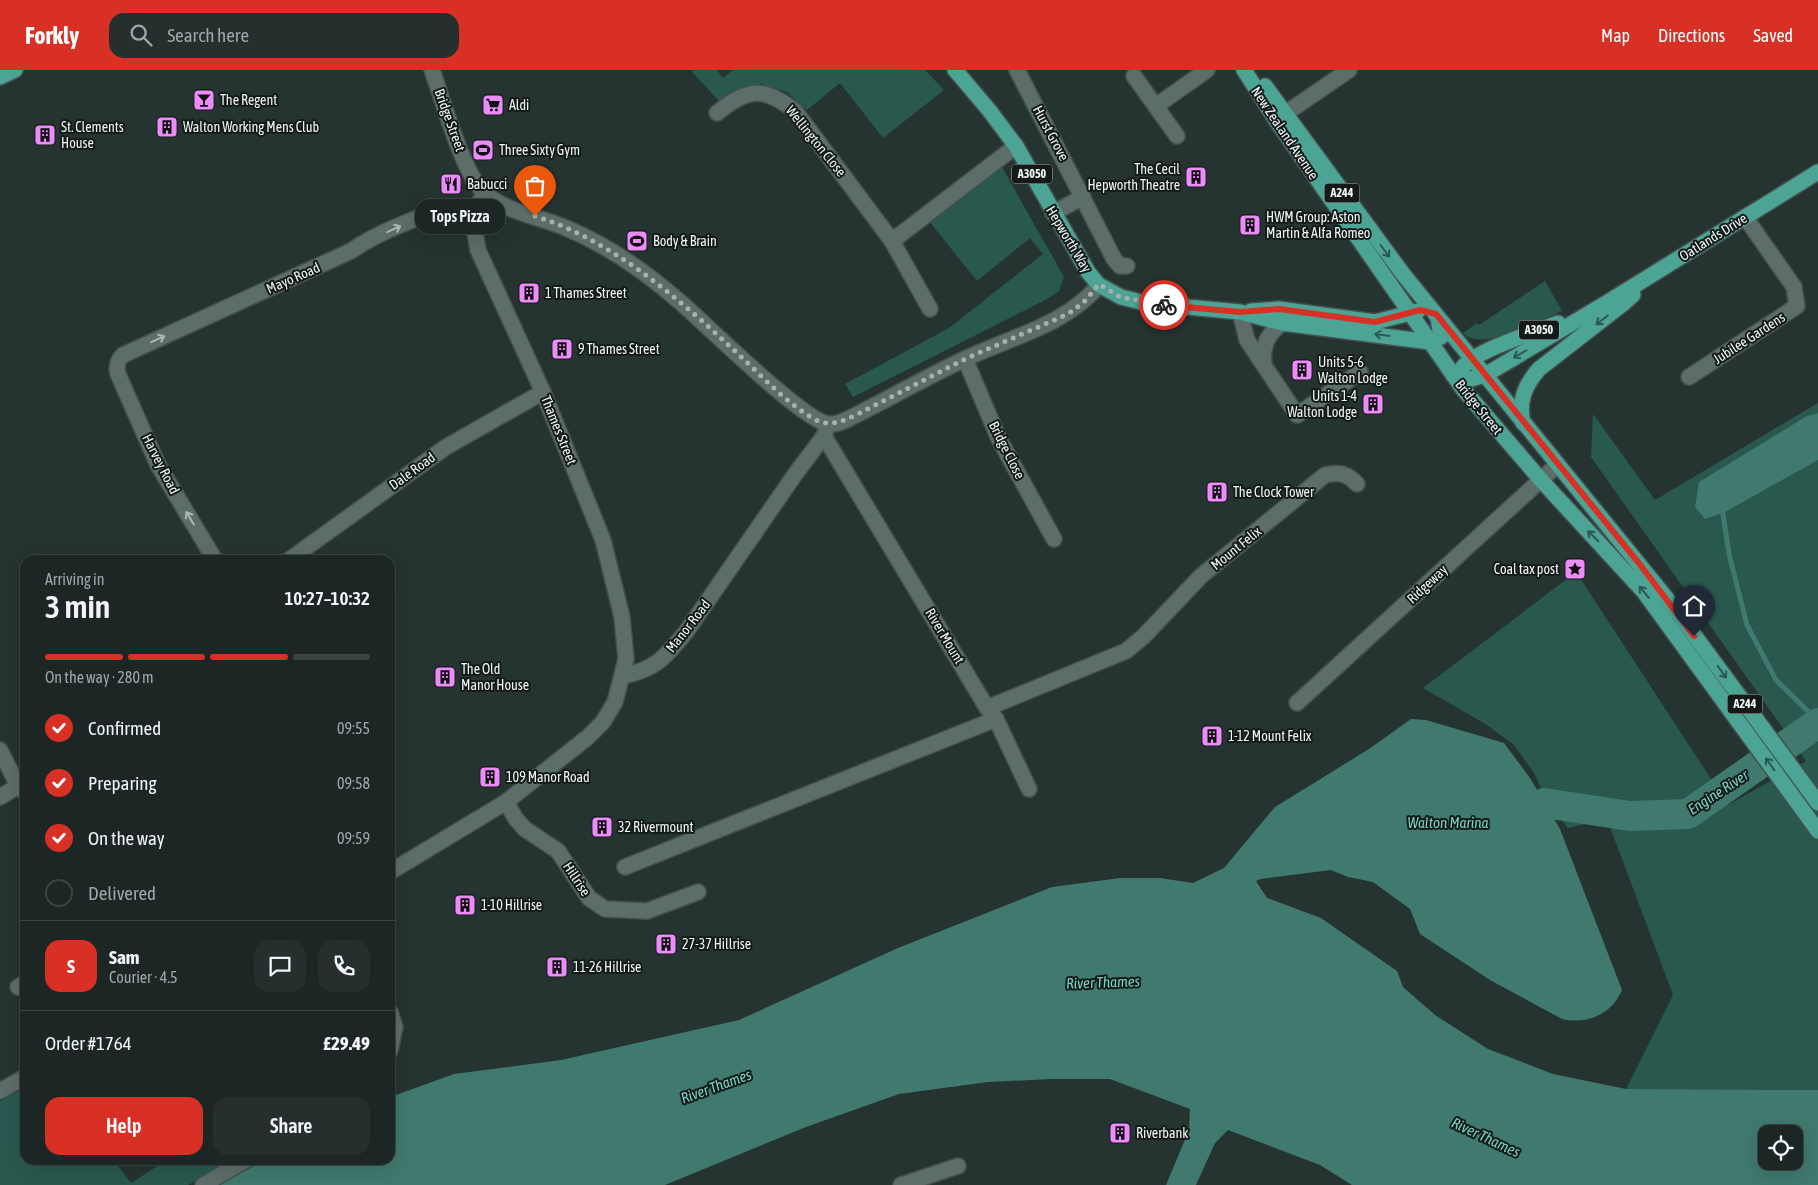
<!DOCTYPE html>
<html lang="en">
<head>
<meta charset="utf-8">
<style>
	body { margin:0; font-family:"Asap Condensed",sans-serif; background:#252f2d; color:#f1f3f6; height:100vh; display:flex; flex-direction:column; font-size:19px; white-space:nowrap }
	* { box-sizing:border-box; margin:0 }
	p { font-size:16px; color:#a0a5a7 }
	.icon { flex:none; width:28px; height:28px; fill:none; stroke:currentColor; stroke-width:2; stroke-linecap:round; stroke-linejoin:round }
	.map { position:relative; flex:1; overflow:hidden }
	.details { position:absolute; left:20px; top:485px; width:375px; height:610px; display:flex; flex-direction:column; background:#1c2725; border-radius:15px; box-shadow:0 5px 20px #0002,0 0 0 1px #3a4442 }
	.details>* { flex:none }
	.fabs { position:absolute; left:1758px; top:1055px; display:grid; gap:10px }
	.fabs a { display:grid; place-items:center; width:45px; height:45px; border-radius:10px; background:#1c2725; box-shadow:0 5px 20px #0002,0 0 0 1px #3a4442; font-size:25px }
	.pin { position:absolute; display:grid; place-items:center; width:42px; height:42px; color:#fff; margin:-51px -21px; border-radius:50% 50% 50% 0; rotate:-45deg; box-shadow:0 0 5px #0007 }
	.pin .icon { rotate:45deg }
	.courier { position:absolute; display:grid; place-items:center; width:50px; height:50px; margin:-25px; border:4px solid #d93025; border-radius:50%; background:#fff; color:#222; box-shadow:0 1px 6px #0007 }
	.bubble { position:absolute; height:35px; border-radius:15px; background:#1c2725; box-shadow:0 5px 20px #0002,0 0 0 1px #3a4442; font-size:16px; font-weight:600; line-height:35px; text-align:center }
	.headline em { font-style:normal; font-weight:600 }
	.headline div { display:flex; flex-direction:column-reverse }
	.headline { display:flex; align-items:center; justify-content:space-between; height:85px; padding:0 25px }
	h1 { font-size:32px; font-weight:600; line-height:38px }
	.bar { display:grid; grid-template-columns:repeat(4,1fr); gap:8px 5px; align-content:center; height:60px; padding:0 25px }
	.bar i { height:6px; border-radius:4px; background:#3a4442 }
	.bar .active { background:#d93025 }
	.bar p { grid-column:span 4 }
	.line { display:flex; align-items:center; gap:12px; padding:0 25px; border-top:1px solid #3a4442 }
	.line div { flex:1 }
	.round { display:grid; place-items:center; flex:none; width:52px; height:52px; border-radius:15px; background:#252f2d }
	ol { padding:0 25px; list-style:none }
	li { display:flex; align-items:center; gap:15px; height:55px }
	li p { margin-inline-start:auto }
	li .icon { padding:5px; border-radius:50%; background:#d93025; color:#fff; stroke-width:4 }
	li:last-child { color:#a0a5a7 }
	li i { width:28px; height:28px; border:2px solid #3a4442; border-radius:50% }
	.cta { display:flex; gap:10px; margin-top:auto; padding:10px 25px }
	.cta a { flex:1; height:58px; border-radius:15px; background:#d93025; color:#fff; font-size:20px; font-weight:600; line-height:58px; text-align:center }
	.cta a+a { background:#252f2d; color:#f1f3f6 }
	header { display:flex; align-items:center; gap:30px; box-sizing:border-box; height:70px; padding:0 25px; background:#d93025; color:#fff }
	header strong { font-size:24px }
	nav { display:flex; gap:28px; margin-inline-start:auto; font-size:18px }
	.search { width:350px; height:45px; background:#252f2d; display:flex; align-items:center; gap:12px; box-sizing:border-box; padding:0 18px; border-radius:15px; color:#a0a5a7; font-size:19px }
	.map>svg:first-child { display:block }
	.green { fill:#29584f }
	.water { fill:#40796e; fill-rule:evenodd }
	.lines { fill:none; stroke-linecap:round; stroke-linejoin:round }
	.stream { stroke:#40796e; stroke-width:5 }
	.river { stroke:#40796e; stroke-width:30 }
	.street-casing { stroke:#44504e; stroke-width:18 }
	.primary-casing { stroke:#44504e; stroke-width:18 }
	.street { stroke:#5d6d69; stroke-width:15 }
	.primary { stroke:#4ca495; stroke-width:15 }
	.oneway { stroke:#acb8b5 }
	.oneway2 { stroke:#2d5851 }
	.done { stroke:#a7b2b0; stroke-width:5; stroke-dasharray:0 9 }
	.route { stroke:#d93025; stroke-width:6 }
	.labels { text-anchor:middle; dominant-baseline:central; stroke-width:4; stroke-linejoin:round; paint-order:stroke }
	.shield { fill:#141a19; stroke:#acb4b2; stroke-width:1 }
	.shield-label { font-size:12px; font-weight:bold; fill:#edf6f4 }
	.poi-label { font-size:14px; fill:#edf6f4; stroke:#141a19; text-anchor:start }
	.street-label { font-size:14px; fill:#edf6f4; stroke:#141a19 }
	.water-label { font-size:15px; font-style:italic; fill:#77d4c2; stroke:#141a19 }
</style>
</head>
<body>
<header>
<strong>Forkly</strong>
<div class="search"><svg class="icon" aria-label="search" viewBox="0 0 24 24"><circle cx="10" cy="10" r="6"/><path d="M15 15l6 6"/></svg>Search here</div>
<nav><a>Map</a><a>Directions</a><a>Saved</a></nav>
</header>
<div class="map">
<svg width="1818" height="1115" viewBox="0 0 1818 1115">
	<rect width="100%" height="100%" fill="#253431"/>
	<g class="green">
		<polygon points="693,0 717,0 723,8 733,0 925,0 944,20 883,68 840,13 807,40 787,22 761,14 720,32 692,2"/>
		<polygon points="998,90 1064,207 1059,221 1047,229 853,327 845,314 949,258 1043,184 1030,168 977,211 925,146"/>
		<path d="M1545 211 1562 241C1542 250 1481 283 1463 263L1477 253 1479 255Z"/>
		<polygon points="1818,333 1818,1020 1626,1019 1673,925 1607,749 1568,758 1548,733 1534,703 1514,675 1487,655 1423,618 1576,502 1728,735 1806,691 1591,387 1593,344 1655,430"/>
		<polygon points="25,1018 25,1090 113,1090 131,1113 167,1090 232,1090 188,1115 0,1115 0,1031"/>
	</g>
	<g class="water">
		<polygon points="1818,343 1818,390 1723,443 1705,449 1695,437 1699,412 1807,346"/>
		<path d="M1411 649 1426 650 1504 673 1530 708 1560 759 1622 920C1612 944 1587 955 1562 949L1490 910 1420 864 1410 839 1373 812 1348 807 1331 800 1260 809 1256 811 1267 828 1321 848 1397 901 1403 917 1435 945 1488 979 1553 1004 1626 1019 1818 1020V1115H1352L1320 1095 1228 1060 1215 1073 1196 1115H1166L1189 1060 1190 1039 1110 1009H1051L988 1012 899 1024 806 1057 665 1115H217L266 1090H390V1041L396 1025 454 1004 561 990 739 950 898 878 1052 817 1120 808H1160L1193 813 1224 798 1275 737 1369 679ZM1766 1064H1794V1091H1766Z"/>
	</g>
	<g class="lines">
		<polyline class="stream" points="1722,437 1729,484 1747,555 1776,610 1818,651"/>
		<polyline class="river" points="1544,733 1630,746 1688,744 1818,653"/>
		<g class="street-casing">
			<g id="street">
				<path d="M432 0C442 28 462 99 481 119 502 142 538 146 566 158 607 175 647 203 680 232 706 254 804 352 829 354 838 355 846 350 854 346 892 327 928 306 967 288 1012 267 1067 254 1099 215"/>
				<polyline points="1017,0 1114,189 1120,196 1127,196"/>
				<polyline points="1134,6 1177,66"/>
				<polyline points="1156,36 1207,0"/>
				<path d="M717 43C747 18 764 16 795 41L892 171 930 239"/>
				<polyline points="1276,50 1349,0"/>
				<polyline points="1053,143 1083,127"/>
				<polyline points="892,171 1016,76"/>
				<polyline points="1240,242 1247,270 1297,345 1360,302"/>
				<polyline points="965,289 999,369 1054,469"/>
				<path d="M1264 295C1262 275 1267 265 1282 253"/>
				<polyline points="1689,307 1797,236 1794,217 1745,147"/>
				<polyline points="824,366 987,638 996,649 1029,719"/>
				<path d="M215 490 158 395 118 304C116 296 117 291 123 285L351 181C372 166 433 137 460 140 465 140 470 143 475 145"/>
				<polyline points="289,490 446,377 543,322"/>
				<path d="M623 606C657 599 665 587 686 562L796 403 824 366 827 357"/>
				<polyline points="1297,633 1557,395"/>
				<path d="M987 638 1126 581 1144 566 1201 506 1325 405C1339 402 1347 403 1357 414"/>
				<polyline points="0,680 18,716 25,722"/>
				<polyline points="0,727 18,716"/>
				<polyline points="506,732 516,749 525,759 558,781 589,828 605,839 647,841 698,822"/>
				<polyline points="625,797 996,649"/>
				<polyline points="390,802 506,732 588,667 603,652 615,632 626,589 622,547 603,470 543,322 478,180 473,151 477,136 485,123"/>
				<polyline points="18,917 25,913"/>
				<polyline points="390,942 395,957 390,981"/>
				<polyline points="0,1021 25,1007"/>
				<polyline points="203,1115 246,1090"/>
				<polyline points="901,1115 958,1096"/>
			</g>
		</g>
		<g class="primary-casing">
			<g id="primary">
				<polyline points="955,0 989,40 1016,76 1088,202 1099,215 1121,227 1145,233 1240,242 1282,253 1430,272 1441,267 1438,248"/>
				<polyline points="1244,0 1276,50 1463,319 1541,410 1644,522 1818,761"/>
				<polyline points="0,7 15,0"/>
				<polyline points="1265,16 1403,204 1672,535 1818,733"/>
				<polyline points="1251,241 1279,239 1375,252 1418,241"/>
				<polyline points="1453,305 1471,309 1485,305 1608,232 1818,102"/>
				<path d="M1463 317 1460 302C1465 283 1538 261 1558 253"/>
				<path d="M1523 353C1518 331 1525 315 1539 299L1624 233 1633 225"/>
			</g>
		</g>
		<use href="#street" class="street"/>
		<use href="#primary" class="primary"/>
	</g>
	<defs><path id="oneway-shaft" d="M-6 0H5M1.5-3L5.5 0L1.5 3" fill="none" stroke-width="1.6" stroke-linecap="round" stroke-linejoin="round" transform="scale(1.25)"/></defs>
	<g class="oneway">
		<use href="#oneway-shaft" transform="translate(394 159) rotate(-24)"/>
		<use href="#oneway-shaft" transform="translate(158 269) rotate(-24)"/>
		<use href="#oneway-shaft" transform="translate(190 448) rotate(-121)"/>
	</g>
	<g class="oneway2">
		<use href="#oneway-shaft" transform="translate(1385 181) rotate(53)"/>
		<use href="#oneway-shaft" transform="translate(1602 250) rotate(143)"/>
		<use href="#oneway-shaft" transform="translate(1382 265) rotate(-172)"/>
		<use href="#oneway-shaft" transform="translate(1520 284) rotate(150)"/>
		<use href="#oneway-shaft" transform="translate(1593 466) rotate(-135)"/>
		<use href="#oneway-shaft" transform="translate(1644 522) rotate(-130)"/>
		<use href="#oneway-shaft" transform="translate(1722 602) rotate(54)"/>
		<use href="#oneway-shaft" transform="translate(1770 694) rotate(-125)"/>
	</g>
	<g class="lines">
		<path class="done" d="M535 146C613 171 677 227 736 282 761 305 785 332 814 349 829 357 840 352 854 346L965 289 1068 244 1083 233 1099 214 1120 227 1164 235"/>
		<polyline class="route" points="1164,235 1240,242 1279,239 1375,252 1420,240 1436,244 1638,492 1694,566"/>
	</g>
	<defs>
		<g id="bar-square" transform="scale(1.125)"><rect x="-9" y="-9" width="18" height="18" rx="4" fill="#ec8cfa" stroke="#141a19"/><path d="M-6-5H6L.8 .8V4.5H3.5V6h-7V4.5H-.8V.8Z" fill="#111"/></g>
		<g id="supermarket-square" transform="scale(1.125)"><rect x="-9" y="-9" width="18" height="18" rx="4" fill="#ec8cfa" stroke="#141a19"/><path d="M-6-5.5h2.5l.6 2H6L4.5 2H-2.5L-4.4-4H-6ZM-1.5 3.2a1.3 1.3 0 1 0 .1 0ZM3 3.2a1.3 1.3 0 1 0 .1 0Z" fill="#111"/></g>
		<g id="building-square" transform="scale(1.125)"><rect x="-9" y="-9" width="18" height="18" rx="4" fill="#ec8cfa" stroke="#141a19"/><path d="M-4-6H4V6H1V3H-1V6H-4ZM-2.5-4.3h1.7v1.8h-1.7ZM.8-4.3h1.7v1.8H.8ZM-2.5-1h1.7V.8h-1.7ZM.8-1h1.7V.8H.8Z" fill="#111"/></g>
		<g id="stadium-square" transform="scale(1.125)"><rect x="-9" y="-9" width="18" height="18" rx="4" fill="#ec8cfa" stroke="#141a19"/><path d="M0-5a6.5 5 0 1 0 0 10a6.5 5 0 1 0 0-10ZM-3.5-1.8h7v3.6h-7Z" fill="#111"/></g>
		<g id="restaurant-square" transform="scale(1.125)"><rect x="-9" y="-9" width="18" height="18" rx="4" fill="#ec8cfa" stroke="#141a19"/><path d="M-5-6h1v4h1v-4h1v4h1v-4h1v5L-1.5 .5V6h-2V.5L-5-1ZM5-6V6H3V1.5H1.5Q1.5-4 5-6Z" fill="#111"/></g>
		<g id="sight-square" transform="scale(1.125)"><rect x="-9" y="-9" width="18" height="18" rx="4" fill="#ec8cfa" stroke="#141a19"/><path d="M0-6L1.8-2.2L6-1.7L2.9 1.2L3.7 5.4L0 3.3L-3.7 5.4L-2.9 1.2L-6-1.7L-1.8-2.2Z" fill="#111"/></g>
	</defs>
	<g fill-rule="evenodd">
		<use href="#bar-square" x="204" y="30"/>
		<use href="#supermarket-square" x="493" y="35"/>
		<use href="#building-square" x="167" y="57"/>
		<use href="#building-square" x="45" y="65"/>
		<use href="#stadium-square" x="483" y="80"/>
		<use href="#building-square" x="1196" y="107"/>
		<use href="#restaurant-square" x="451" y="114"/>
		<use href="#building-square" x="1250" y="155"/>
		<use href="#stadium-square" x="637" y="171"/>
		<use href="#building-square" x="529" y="223"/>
		<use href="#building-square" x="562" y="279"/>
		<use href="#building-square" x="1302" y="300"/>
		<use href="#building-square" x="1373" y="334"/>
		<use href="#building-square" x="1217" y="422"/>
		<use href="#sight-square" x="1575" y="499"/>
		<use href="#building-square" x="445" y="607"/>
		<use href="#building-square" x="1212" y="666"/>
		<use href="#building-square" x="490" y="707"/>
		<use href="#building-square" x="602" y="757"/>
		<use href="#building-square" x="465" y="835"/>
		<use href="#building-square" x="666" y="874"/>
		<use href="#building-square" x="557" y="897"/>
		<use href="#building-square" x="1120" y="1063"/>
	</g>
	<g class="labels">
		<g class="shield">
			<rect x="1012" y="94.5" width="40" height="19" rx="4"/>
			<rect x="1324.5" y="113.5" width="35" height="19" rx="4"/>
			<rect x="1519" y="250.5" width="40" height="19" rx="4"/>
			<rect x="1727.5" y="624.5" width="35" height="19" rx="4"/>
		</g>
		<g class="shield-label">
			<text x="1032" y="104">A3050</text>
			<text x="1342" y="123">A244</text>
			<text x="1539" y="260">A3050</text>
			<text x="1745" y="634">A244</text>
		</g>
		<g class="poi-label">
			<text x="220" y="30">The Regent</text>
			<text x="509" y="35">Aldi</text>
			<text x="61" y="57">St. Clements<tspan x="61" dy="16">House</tspan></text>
			<text x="183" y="57">Walton Working Mens Club</text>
			<text x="499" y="80">Three Sixty Gym</text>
			<text x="1180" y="99" text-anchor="end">The Cecil<tspan x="1180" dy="16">Hepworth Theatre</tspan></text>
			<text x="467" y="114">Babucci</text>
			<text x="1266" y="147">HWM Group: Aston<tspan x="1266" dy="16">Martin &amp; Alfa Romeo</tspan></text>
			<text x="653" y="171">Body &amp; Brain</text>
			<text x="545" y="223">1 Thames Street</text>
			<text x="578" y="279">9 Thames Street</text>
			<text x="1318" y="292">Units 5-6<tspan x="1318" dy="16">Walton Lodge</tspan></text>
			<text x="1357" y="326" text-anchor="end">Units 1-4<tspan x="1357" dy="16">Walton Lodge</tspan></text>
			<text x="1233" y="422">The Clock Tower</text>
			<text x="1559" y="499" text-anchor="end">Coal tax post</text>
			<text x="461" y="599">The Old<tspan x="461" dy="16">Manor House</tspan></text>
			<text x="1228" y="666">1-12 Mount Felix</text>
			<text x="506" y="707">109 Manor Road</text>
			<text x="618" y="757">32 Rivermount</text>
			<text x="481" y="835">1-10 Hillrise</text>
			<text x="682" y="874">27-37 Hillrise</text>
			<text x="573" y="897">11-26 Hillrise</text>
			<text x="1136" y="1063">Riverbank</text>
		</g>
		<g class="street-label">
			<text transform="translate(450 50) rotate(70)">Bridge Street</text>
			<text transform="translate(1051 63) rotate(62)">Hurst Grove</text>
			<text transform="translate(1285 63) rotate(56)">New Zealand Avenue</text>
			<text transform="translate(816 71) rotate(51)">Wellington Close</text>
			<text transform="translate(1713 167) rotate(-32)">Oatlands Drive</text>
			<text transform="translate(1069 169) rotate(59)">Hepworth Way</text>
			<text transform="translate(293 208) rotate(-24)">Mayo Road</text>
			<text transform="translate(1749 268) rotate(-33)">Jubilee Gardens</text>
			<text transform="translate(1479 337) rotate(51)">Bridge Street</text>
			<text transform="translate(559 360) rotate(68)">Thames Street</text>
			<text transform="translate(1007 380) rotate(63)">Bridge Close</text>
			<text transform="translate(161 394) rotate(63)">Harvey Road</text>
			<text transform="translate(412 401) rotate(-36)">Dale Road</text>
			<text transform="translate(1236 478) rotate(-39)">Mount Felix</text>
			<text transform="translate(1427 514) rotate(-43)">Ridgeway</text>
			<text transform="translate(688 556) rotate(-52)">Manor Road</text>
			<text transform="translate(945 566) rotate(59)">River Mount</text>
			<text transform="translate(577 809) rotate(57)">Hillrise</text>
		</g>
		<g class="water-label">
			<text transform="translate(1718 722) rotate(-33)">Engine River</text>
			<text x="1448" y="752">Walton Marina</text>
			<text transform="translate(1103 912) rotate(-2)">River Thames</text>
			<text transform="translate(716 1016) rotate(-20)">River Thames</text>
			<text transform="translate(1486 1067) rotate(25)">River Thames</text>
		</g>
	</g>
</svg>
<div class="fabs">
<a><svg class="icon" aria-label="locate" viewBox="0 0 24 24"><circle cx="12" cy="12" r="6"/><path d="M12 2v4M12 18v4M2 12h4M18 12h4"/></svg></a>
</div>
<div class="pin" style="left:535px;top:146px;background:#ea580c"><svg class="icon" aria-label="bag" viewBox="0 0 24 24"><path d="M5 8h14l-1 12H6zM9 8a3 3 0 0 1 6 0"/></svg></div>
<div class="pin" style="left:1694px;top:566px;background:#1f2937"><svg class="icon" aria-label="home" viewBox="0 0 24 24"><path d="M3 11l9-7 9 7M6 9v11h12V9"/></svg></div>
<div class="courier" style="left:1164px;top:235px"><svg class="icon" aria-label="bike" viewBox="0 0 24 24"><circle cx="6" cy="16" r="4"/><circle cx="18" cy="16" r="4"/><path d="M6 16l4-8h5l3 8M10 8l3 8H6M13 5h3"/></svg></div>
<div class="bubble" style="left:415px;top:129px;width:90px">Tops Pizza</div>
<section class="details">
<div class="headline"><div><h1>3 min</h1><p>Arriving in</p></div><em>10:27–10:32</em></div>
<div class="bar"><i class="active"></i><i class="active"></i><i class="active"></i><i></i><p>On the way · 280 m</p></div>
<ol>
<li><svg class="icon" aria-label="check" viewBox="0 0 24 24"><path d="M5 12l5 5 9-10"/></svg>Confirmed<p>09:55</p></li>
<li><svg class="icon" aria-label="check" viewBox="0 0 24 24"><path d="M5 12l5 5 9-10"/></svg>Preparing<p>09:58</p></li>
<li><svg class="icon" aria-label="check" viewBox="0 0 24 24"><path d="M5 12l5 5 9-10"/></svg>On the way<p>09:59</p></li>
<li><i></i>Delivered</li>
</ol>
<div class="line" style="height:90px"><b class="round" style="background:#d93025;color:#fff">S</b><div><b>Sam</b><p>Courier · 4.5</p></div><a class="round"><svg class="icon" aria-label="chat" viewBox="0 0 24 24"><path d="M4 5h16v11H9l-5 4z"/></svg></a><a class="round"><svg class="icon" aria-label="phone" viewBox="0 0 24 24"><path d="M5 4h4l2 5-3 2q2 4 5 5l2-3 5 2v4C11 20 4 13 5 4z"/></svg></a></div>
<div class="line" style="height:65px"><div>Order #1764</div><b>£29.49</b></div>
<div class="cta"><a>Help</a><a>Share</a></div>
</section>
</div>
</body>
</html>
